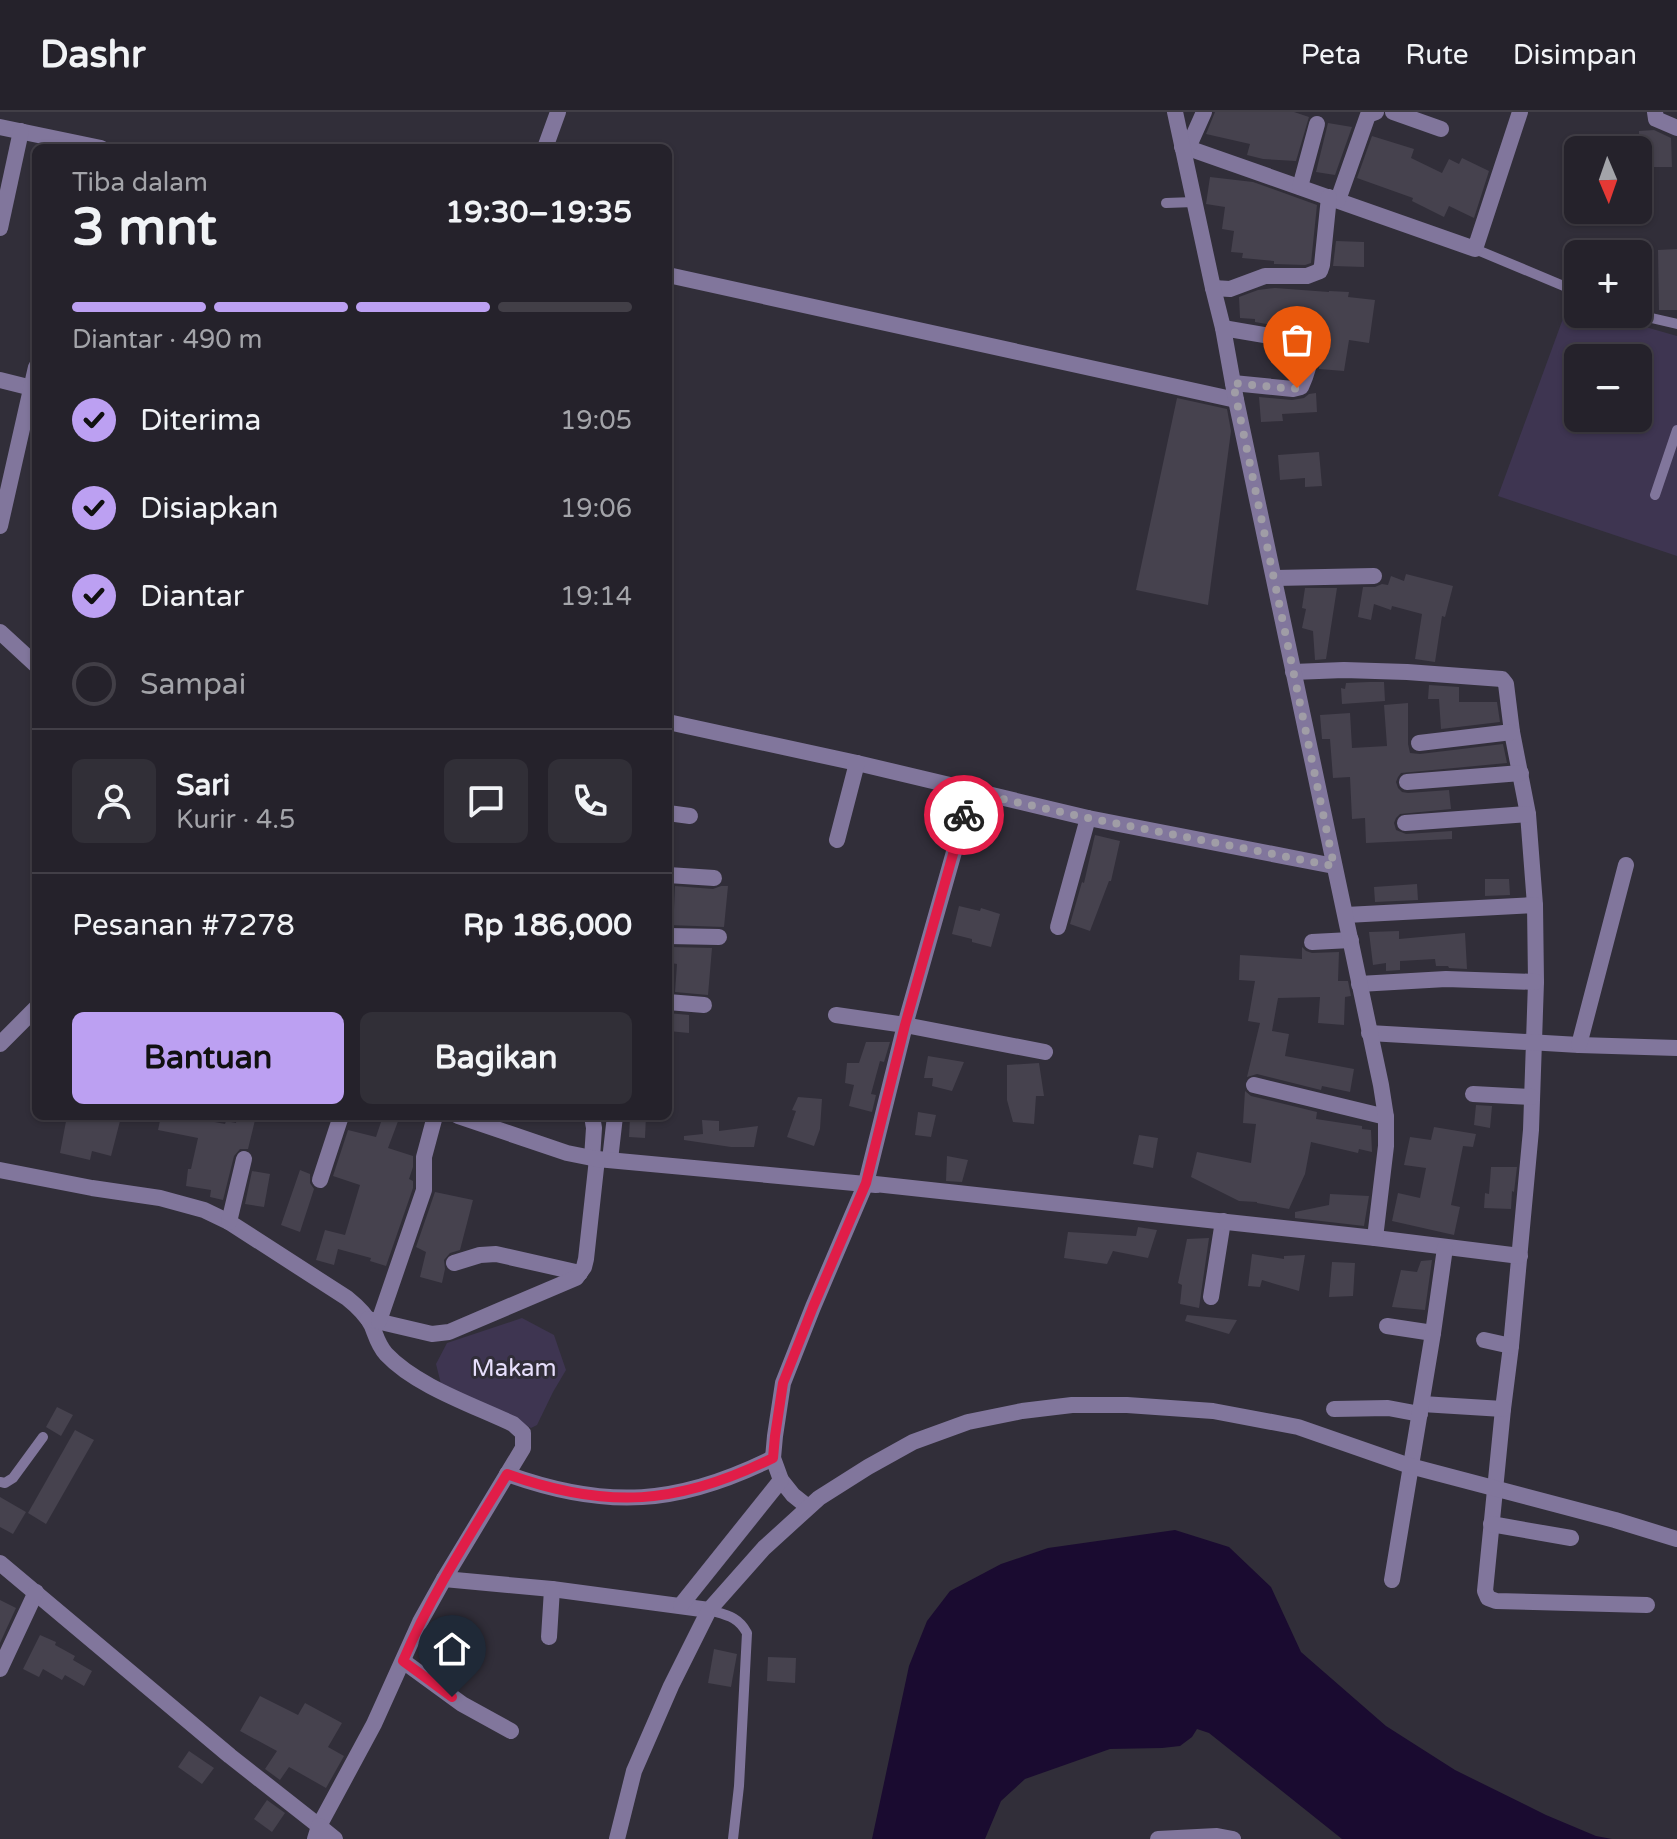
<!DOCTYPE html>
<html lang="id">
<head>
<meta charset="utf-8">
<style>
	body { margin:0; font-family:"Varela Round",sans-serif; background:#312f37; color:#f1f3f6; height:100vh; display:flex; flex-direction:column; font-size:30px; white-space:nowrap }
	* { box-sizing:border-box; margin:0 }
	p { font-size:26px; color:#a3a4a9 }
	.icon { flex:none; width:44px; height:44px; fill:none; stroke:currentColor; stroke-width:2; stroke-linecap:round; stroke-linejoin:round }
	.map { position:relative; flex:1; overflow:hidden }
	.side { position:absolute; left:32px; top:32px; width:640px; height:976px; display:flex; flex-direction:column; background:#25222b; border-radius:12px; box-shadow:0 2px 6px #0004,0 0 0 2px #423f47 }
	.side>* { flex:none }
	.needle { width:52px; rotate:178deg }
	.controls { position:absolute; left:1564px; top:24px; display:grid; gap:16px }
	.controls a { display:grid; place-items:center; width:88px; height:88px; border-radius:12px; background:#25222b; box-shadow:0 2px 6px #0004,0 0 0 2px #423f47; font-size:40px }
	.pin { position:absolute; display:grid; place-items:center; width:68px; height:68px; color:#fff; margin:-82px -34px; border-radius:50% 50% 50% 0; rotate:-45deg; box-shadow:0 0 8px #0007 }
	.pin .icon { rotate:45deg }
	.courier { position:absolute; display:grid; place-items:center; width:80px; height:80px; margin:-40px; border:6px solid #e11d48; border-radius:50%; background:#fff; color:#222; box-shadow:0 2px 10px #0007 }
	.summary em { font-style:normal; font-weight:800 }
	.summary div { display:flex; flex-direction:column-reverse }
	.summary { display:flex; align-items:center; justify-content:space-between; height:136px; padding:0 40px }
	h1 { font-size:52px; font-weight:800; line-height:60px }
	.bar { display:grid; grid-template-columns:repeat(4,1fr); gap:12px 8px; align-content:center; height:96px; padding:0 40px }
	.bar i { height:10px; border-radius:6px; background:#423f47 }
	.bar .selected { background:#bca0f2 }
	.bar p { grid-column:span 4 }
	.line { display:flex; align-items:center; gap:20px; padding:0 40px; border-top:2px solid #423f47 }
	.line div { flex:1 }
	.round { display:grid; place-items:center; flex:none; width:84px; height:84px; border-radius:12px; background:#312f37 }
	ol { padding:0 40px; list-style:none }
	li { display:flex; align-items:center; gap:24px; height:88px }
	li p { margin-inline-start:auto }
	li .icon { padding:8px; border-radius:50%; background:#bca0f2; color:#111; stroke-width:4 }
	li:last-child { color:#a3a4a9 }
	li i { width:44px; height:44px; border:4px solid #423f47; border-radius:50% }
	.cta { display:flex; gap:16px; margin-top:auto; padding:16px 40px }
	.cta a { flex:1; height:92px; border-radius:12px; background:#bca0f2; color:#111; font-size:32px; font-weight:800; line-height:92px; text-align:center }
	.cta a+a { background:#312f37; color:#f1f3f6 }
	header { display:flex; align-items:center; gap:48px; box-sizing:border-box; height:112px; padding:0 40px; background:#25222b; border-bottom:2px solid #423f47 }
	header strong { font-size:38px }
	nav { display:flex; gap:44px; margin-inline-start:auto; font-size:28px }
	.map>svg:first-child { display:block }
	.green { fill:#3e3551; fill-rule:evenodd }
	.water { fill:#1a0b30 }
	.building { fill:#46424e }
	.lines { fill:none; stroke-linecap:round; stroke-linejoin:round }
	.service { stroke:#81769c; stroke-width:10 }
	.minor { stroke:#81769c; stroke-width:16 }
	.tertiary { stroke:#81769c; stroke-width:16 }
	.done { stroke:#a09da6; stroke-width:8; stroke-dasharray:0 14.4 }
	.route { stroke:#e11d48; stroke-width:10 }
	.labels { text-anchor:middle; dominant-baseline:central; stroke-width:6; stroke-linejoin:round; paint-order:stroke }
	.park-label { font-size:24px; fill:#e7dffc; stroke:#312e39 }
</style>
</head>
<body>
<header>
<strong>Dashr</strong>
<nav><a>Peta</a><a>Rute</a><a>Disimpan</a></nav>
</header>
<div class="map">
<svg width="1677" height="1727" viewBox="0 0 1677 1727">
	<rect width="100%" height="100%" fill="#312e39"/>
	<g class="green">
		<path d="M1568 193 1578 196V202H1600L1677 224V444L1498 384ZM1578 246H1638V306H1578Z"/>
		<polygon points="522,1206 554,1223 566,1258 553,1280 537,1313 531,1316 515,1306 441,1272 436,1252 447,1231"/>
	</g>
	<polygon class="water" points="1175,1418 1229,1435 1271,1475 1301,1540 1386,1614 1455,1658 1546,1703 1596,1724 1612,1727 1342,1727 1209,1621 1197,1617 1192,1625 1180,1634 1162,1636 1110,1637 1025,1667 1001,1689 985,1727 872,1727 909,1554 927,1509 950,1479 1001,1452 1048,1436"/>
	<g class="building">
		<polygon points="1215,0 1294,0 1309,5 1296,49 1263,47 1247,43 1250,32 1206,22"/>
		<polygon points="1328,11 1352,15 1335,63 1316,60"/>
		<polygon points="1654,18 1671,26 1672,55 1640,55 1639,19"/>
		<polygon points="1372,24 1414,37 1411,46 1442,61 1449,47 1459,52 1462,46 1489,59 1474,106 1449,94 1444,105 1412,89 1413,86 1357,66"/>
		<polygon points="1210,65 1253,70 1317,93 1311,151 1305,153 1274,152 1274,149 1242,146 1243,141 1231,140 1234,119 1222,117 1225,95 1206,92"/>
		<polygon points="1336,129 1364,130 1364,155 1333,154"/>
		<polygon points="1677,137 1677,198 1659,198 1658,138"/>
		<polygon points="1275,176 1329,180 1329,179 1349,180 1348,185 1375,188 1369,231 1349,228 1344,259 1319,257 1320,240 1316,225 1317,219 1294,217 1255,210 1255,207 1240,206 1239,185 1258,178"/>
		<polygon points="1316,281 1317,300 1282,302 1283,309 1261,310 1259,285 1292,288 1304,286 1309,282"/>
		<polygon points="1177,286 1227,297 1231,319 1208,493 1136,478"/>
		<polygon points="1319,340 1322,374 1305,375 1305,366 1280,368 1278,343"/>
		<polygon points="1406,462 1453,474 1445,505 1442,504 1435,550 1415,547 1422,502 1392,494 1391,498 1374,492 1371,508 1358,505 1363,475 1375,475 1382,472 1388,473 1391,464 1404,469"/>
		<polygon points="1305,476 1337,476 1326,547 1315,548 1313,519 1302,516 1306,497 1302,496"/>
		<polygon points="1369,570 1384,570 1385,589 1342,592 1341,576 1345,577 1346,571"/>
		<polygon points="1429,573 1459,575 1459,590 1497,590 1500,610 1441,617 1439,587 1428,587"/>
		<polygon points="1408,591 1408,632 1410,641 1420,642 1503,632 1507,651 1401,661 1398,665 1396,670 1398,676 1402,680 1408,681 1449,678 1451,697 1400,702 1396,706 1394,711 1396,718 1406,722 1452,719 1452,727 1366,731 1365,706 1352,707 1350,665 1333,666 1330,627 1322,627 1320,603 1350,601 1352,636 1387,634 1384,593"/>
		<polygon points="1095,723 1120,729 1111,769 1109,769 1090,819 1070,812 1082,770 1084,771"/>
		<polygon points="1485,767 1509,767 1510,783 1485,784"/>
		<polygon points="1417,772 1418,788 1375,790 1374,775"/>
		<polygon points="675,774 713,777 721,774 728,774 724,815 668,813 669,797 674,797"/>
		<polygon points="959,794 980,799 981,796 1000,802 991,835 972,830 972,827 952,822"/>
		<polygon points="1399,819 1399,827 1465,821 1467,857 1449,856 1448,854 1436,854 1435,847 1400,849 1400,858 1386,859 1386,851 1373,853 1369,820"/>
		<polygon points="672,835 712,836 708,883 675,880 677,852 671,851"/>
		<polygon points="1302,835 1306,839 1312,841 1339,840 1338,869 1348,869 1351,884 1345,885 1344,913 1318,911 1320,885 1278,886 1272,919 1289,922 1285,944 1354,957 1350,980 1322,974 1321,978 1257,962 1247,965 1260,911 1248,909 1255,869 1239,868 1240,843 1302,847"/>
		<polygon points="668,901 689,903 689,921 668,919"/>
		<polygon points="866,930 890,930 884,950 880,949 871,982 876,983 872,1000 849,994 854,973 845,971 847,951 859,951"/>
		<polygon points="928,944 964,950 952,979 932,974 933,966 924,966"/>
		<polygon points="1039,951 1044,984 1036,984 1034,1012 1013,1010 1007,988 1007,953"/>
		<polygon points="1245,979 1251,984 1317,1000 1316,1007 1362,1014 1362,1017 1371,1018 1372,1040 1359,1037 1358,1041 1311,1030 1305,1062 1289,1097 1257,1091 1257,1090 1239,1089 1191,1065 1197,1040 1251,1051 1256,1012 1243,1011"/>
		<polygon points="798,985 822,987 820,1017 814,1034 787,1025 796,999 792,998"/>
		<polygon points="1476,993 1492,994 1490,1016 1474,1013"/>
		<polygon points="918,1000 936,1003 931,1025 915,1023"/>
		<polygon points="67,1004 94,1004 120,1009 111,1044 92,1039 90,1048 60,1041"/>
		<polygon points="161,1004 184,1004 225,1012 226,1009 236,1011 237,1004 256,1004 248,1037 240,1037 234,1044 223,1088 210,1085 211,1078 186,1074 188,1057 191,1057 198,1026 158,1018"/>
		<polygon points="383,1004 400,1004 388,1036 413,1044 413,1055 409,1067 413,1069 413,1076 386,1154 370,1149 371,1146 338,1137 334,1153 316,1148 325,1118 345,1123 360,1073 333,1064 348,1018 376,1025"/>
		<polygon points="630,1004 646,1004 645,1026 629,1025"/>
		<polygon points="702,1008 719,1009 719,1019 758,1014 754,1035 731,1035 684,1028 684,1024 703,1022"/>
		<polygon points="1434,1015 1476,1022 1473,1035 1463,1034 1451,1093 1460,1095 1454,1123 1392,1109 1398,1081 1420,1086 1426,1056 1404,1053 1410,1025 1431,1028"/>
		<polygon points="1139,1023 1158,1026 1153,1056 1133,1052"/>
		<polygon points="947,1044 968,1048 962,1070 946,1069"/>
		<polygon points="1491,1055 1517,1055 1514,1080 1512,1079 1511,1097 1484,1096 1485,1081 1489,1082"/>
		<polygon points="300,1058 310,1062 310,1071 314,1077 300,1120 281,1113"/>
		<polygon points="252,1059 270,1062 264,1095 245,1092"/>
		<polygon points="435,1080 473,1088 460,1138 450,1141 444,1148 445,1157 442,1171 420,1165 426,1140 416,1135"/>
		<polygon points="1330,1082 1369,1084 1364,1114 1295,1106 1295,1100 1329,1093"/>
		<polygon points="1138,1115 1157,1118 1148,1146 1113,1139 1107,1152 1064,1146 1068,1120 1136,1124"/>
		<polygon points="1209,1126 1199,1196 1180,1192 1182,1173 1178,1171 1187,1127"/>
		<polygon points="1252,1142 1284,1147 1284,1144 1305,1143 1299,1179 1262,1168 1260,1175 1248,1174"/>
		<polygon points="1432,1148 1425,1198 1392,1195 1401,1158 1417,1160 1421,1149"/>
		<polygon points="1332,1150 1355,1151 1353,1184 1329,1185"/>
		<polygon points="1187,1203 1237,1208 1229,1222 1185,1209"/>
		<polygon points="57,1295 73,1303 61,1324 46,1315"/>
		<polygon points="75,1318 94,1328 46,1412 28,1401"/>
		<polygon points="0,1385 26,1400 13,1422 0,1415"/>
		<polygon points="0,1488 16,1496 0,1531"/>
		<polygon points="40,1523 56,1530 55,1533 75,1544 73,1548 92,1559 84,1574 65,1563 62,1568 43,1557 39,1565 23,1557"/>
		<polygon points="714,1537 737,1542 731,1575 708,1571"/>
		<polygon points="768,1545 796,1546 795,1571 767,1569"/>
		<polygon points="260,1584 298,1603 305,1591 342,1611 328,1635 344,1644 326,1676 289,1655 280,1668 265,1657 277,1639 240,1619"/>
		<polygon points="189,1639 214,1656 202,1672 178,1655"/>
		<polygon points="267,1688 285,1701 272,1720 254,1707"/>
	</g>
	<g class="lines">
		<g class="service">
			<polyline points="1166,91 1194,90"/>
			<polyline points="1475,137 1578,180"/>
			<polyline points="1634,202 1677,212"/>
			<polyline points="1655,383 1677,318"/>
			<polyline points="0,1370 5,1371 13,1366 43,1325"/>
			<path d="M709 1498C726 1503 738 1504 747 1521L739 1674 733 1727"/>
		</g>
		<g class="minor">
			<polyline points="1393,0 1441,17"/>
			<polyline points="1655,0 1656,7 1677,16"/>
			<polyline points="0,15 101,36"/>
			<polyline points="1182,35 1188,36 1475,137 1520,0"/>
			<polyline points="545,36 558,0"/>
			<polyline points="1188,36 1204,0"/>
			<polyline points="1300,75 1317,12"/>
			<polyline points="1338,88 1368,3 1376,0"/>
			<polyline points="0,116 21,19"/>
			<polyline points="668,163 1236,288"/>
			<polyline points="1213,176 1230,177 1265,164 1307,164 1320,159 1322,153 1329,85"/>
			<path d="M1223 216 1306 230C1314 242 1307 262 1301 275L1293 277 1233 271"/>
			<polyline points="0,268 36,277"/>
			<polyline points="0,414 36,255"/>
			<polyline points="1275,466 1374,464"/>
			<polyline points="0,520 36,553"/>
			<polyline points="1293,560 1344,558 1407,560 1502,567 1506,572 1512,620 1528,702 1535,793"/>
			<polyline points="668,610 857,651 1088,706 1334,754"/>
			<polyline points="1419,631 1512,620"/>
			<polyline points="1407,670 1521,661"/>
			<polyline points="668,701 690,704"/>
			<polyline points="1405,711 1528,702"/>
			<polyline points="837,728 857,651"/>
			<polyline points="668,763 714,766"/>
			<polyline points="1346,803 1535,793 1536,870 1531,1018 1511,1234 1503,1297 1485,1479 1488,1486 1496,1489 1647,1493"/>
			<polyline points="1058,815 1088,706"/>
			<polyline points="668,824 719,825"/>
			<polyline points="1312,830 1351,828"/>
			<polyline points="1359,872 1446,867 1536,870"/>
			<polyline points="668,890 704,893"/>
			<polyline points="836,903 905,913 1045,940"/>
			<polyline points="1369,921 1579,933 1677,936"/>
			<polyline points="0,932 36,896"/>
			<polyline points="1579,933 1626,753"/>
			<polyline points="1254,973 1386,1005"/>
			<polyline points="1473,982 1532,985"/>
			<polyline points="592,1004 594,1016 592,1046"/>
			<polyline points="610,1048 615,1004"/>
			<path d="M0 1058 92 1076 160 1086 204 1098 229 1110 347 1186C357 1194 366 1202 372 1214 376 1224 378 1233 386 1242 416 1274 473 1293 513 1312L523 1321V1336L444 1467 420 1510 374 1612 319 1714 230 1644 0 1451"/>
			<polyline points="320,1068 341,1004"/>
			<polyline points="229,1110 244,1047"/>
			<polyline points="1375,1126 1520,1144"/>
			<polyline points="454,1151 480,1143 496,1142 580,1161"/>
			<polyline points="1211,1185 1223,1109"/>
			<polyline points="368,1207 432,1222 449,1220 576,1166 584,1155 586,1147 597,1047"/>
			<polyline points="379,1209 424,1078 424,1045 435,1004"/>
			<polyline points="1387,1214 1433,1221"/>
			<polyline points="1484,1228 1511,1234"/>
			<polyline points="1422,1292 1503,1297"/>
			<polyline points="1334,1297 1388,1296 1420,1302"/>
			<path d="M507 1362C607 1398 678 1393 773 1346"/>
			<polyline points="808,1395 793,1383 781,1368 773,1346 775,1324 783,1271 813,1195 866,1071 905,913 971,680"/>
			<polyline points="1491,1412 1571,1426"/>
			<polyline points="444,1467 552,1477 709,1498"/>
			<polyline points="1392,1468 1433,1221 1445,1136"/>
			<polyline points="681,1493 781,1368"/>
			<polyline points="549,1525 552,1477"/>
			<polyline points="403,1549 462,1592 511,1619"/>
			<polyline points="0,1557 36,1480"/>
			<polyline points="315,1727 319,1714 335,1727"/>
			<polyline points="617,1727 634,1659 671,1574 709,1498 764,1436 819,1386 868,1355 913,1330 968,1310 1022,1299 1072,1293 1127,1293 1213,1299 1298,1315 1410,1354 1615,1408 1677,1427"/>
			<polyline points="1158,1727 1217,1724 1233,1727"/>
		</g>
		<g class="tertiary">
			<polyline points="458,1004 567,1041 597,1047 876,1073"/>
			<polyline points="866,1071 1375,1126 1386,1034 1386,1005 1381,973 1236,288 1223,216 1213,176 1175,0"/>
		</g>
	</g>
	<g class="lines">
		<polyline class="done" points="964,703 971,680 1088,706 1334,754 1233,271 1293,277 1297,276"/>
		<path class="route" d="M452 1585 403 1549C431 1483 470 1423 507 1362 607 1398 678 1393 773 1346L775 1324 783 1271 813 1195 866 1071 905 913 964 703"/>
	</g>
	<g class="labels">
		<g class="park-label">
			<text x="514" y="1256">Makam</text>
		</g>
	</g>
</svg>
<div class="controls">
<a><svg class="needle" viewBox="-14 -14 28 28"><path d="M0-13l5 13h-10z" fill="#e53935"/><path d="M0 13l5-13h-10z" fill="#a3a4a9"/></svg></a>
<a>+</a>
<a>−</a>
</div>
<div class="pin" style="left:1297px;top:276px;background:#ea580c"><svg class="icon" aria-label="bag" viewBox="0 0 24 24"><path d="M5 8h14l-1 12H6zM9 8a3 3 0 0 1 6 0"/></svg></div>
<div class="pin" style="left:452px;top:1585px;background:#1f2937"><svg class="icon" aria-label="home" viewBox="0 0 24 24"><path d="M3 11l9-7 9 7M6 9v11h12V9"/></svg></div>
<div class="courier" style="left:964px;top:703px"><svg class="icon" aria-label="bike" viewBox="0 0 24 24"><circle cx="6" cy="16" r="4"/><circle cx="18" cy="16" r="4"/><path d="M6 16l4-8h5l3 8M10 8l3 8H6M13 5h3"/></svg></div>
<section class="side">
<div class="summary"><div><h1>3 mnt</h1><p>Tiba dalam</p></div><em>19:30–19:35</em></div>
<div class="bar"><i class="selected"></i><i class="selected"></i><i class="selected"></i><i></i><p>Diantar · 490 m</p></div>
<ol>
<li><svg class="icon" aria-label="check" viewBox="0 0 24 24"><path d="M5 12l5 5 9-10"/></svg>Diterima<p>19:05</p></li>
<li><svg class="icon" aria-label="check" viewBox="0 0 24 24"><path d="M5 12l5 5 9-10"/></svg>Disiapkan<p>19:06</p></li>
<li><svg class="icon" aria-label="check" viewBox="0 0 24 24"><path d="M5 12l5 5 9-10"/></svg>Diantar<p>19:14</p></li>
<li><i></i>Sampai</li>
</ol>
<div class="line" style="height:144px"><a class="round"><svg class="icon" aria-label="person" viewBox="0 0 24 24"><circle cx="12" cy="8" r="4"/><path d="M4 21q1-7 8-7t8 7"/></svg></a><div><b>Sari</b><p>Kurir · 4.5</p></div><a class="round"><svg class="icon" aria-label="chat" viewBox="0 0 24 24"><path d="M4 5h16v11H9l-5 4z"/></svg></a><a class="round"><svg class="icon" aria-label="phone" viewBox="0 0 24 24"><path d="M5 4h4l2 5-3 2q2 4 5 5l2-3 5 2v4C11 20 4 13 5 4z"/></svg></a></div>
<div class="line" style="height:104px"><div>Pesanan #7278</div><b>Rp 186,000</b></div>
<div class="cta"><a>Bantuan</a><a>Bagikan</a></div>
</section>
</div>
</body>
</html>
